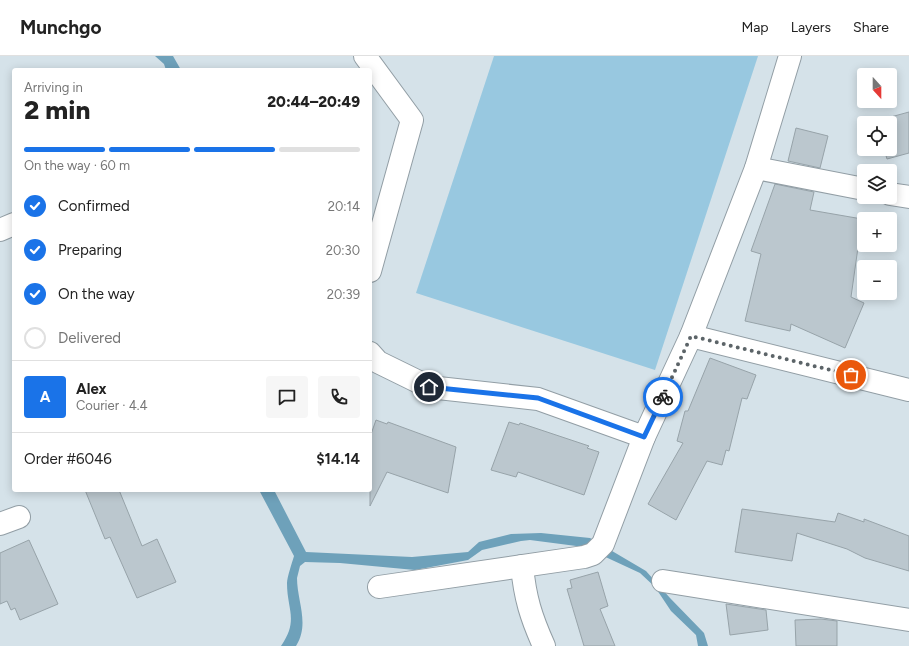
<!DOCTYPE html>
<html lang="en">
<head>
<meta charset="utf-8">
<style>
	body { margin:0; font-family:Figtree,sans-serif; background:#f6f6f6; color:#222; height:100vh; display:flex; flex-direction:column; font-size:15px; white-space:nowrap }
	* { box-sizing:border-box; margin:0 }
	p { font-size:13px; color:#767676 }
	.icon { flex:none; width:22px; height:22px; fill:none; stroke:currentColor; stroke-width:2; stroke-linecap:round; stroke-linejoin:round }
	.map { position:relative; flex:1; overflow:hidden }
	.panel { position:absolute; left:12px; top:12px; width:360px; height:424px; display:flex; flex-direction:column; background:#fff; border-radius:4px; box-shadow:0 2px 10px #0003 }
	.panel>* { flex:none }
	.needle { width:26px; rotate:159deg }
	.buttons { position:absolute; left:857px; top:12px; display:grid; gap:8px }
	.buttons a { display:grid; place-items:center; width:40px; height:40px; border-radius:4px; background:#fff; box-shadow:0 2px 10px #0003; font-size:20px }
	.pin { position:absolute; display:grid; place-items:center; width:34px; height:34px; color:#fff; margin:-17px; border:2px solid #fff; border-radius:50%; box-shadow:0 1px 4px #0007 }
	.courier { position:absolute; display:grid; place-items:center; width:40px; height:40px; margin:-20px; border:3px solid #1a73e8; border-radius:50%; background:#fff; color:#222; box-shadow:0 1px 5px #0007 }
	.summary em { font-style:normal; font-weight:800 }
	.summary div { display:flex; flex-direction:column-reverse }
	.summary { display:flex; align-items:center; justify-content:space-between; height:68px; padding:0 12px }
	h1 { font-size:26px; font-weight:800; line-height:30px }
	.bar { display:grid; grid-template-columns:repeat(4,1fr); gap:6px 4px; align-content:center; height:48px; padding:0 12px }
	.bar i { height:5px; border-radius:3px; background:#e0e0e0 }
	.bar .current { background:#1a73e8 }
	.bar p { grid-column:span 4 }
	.line { display:flex; align-items:center; gap:10px; padding:0 12px; border-top:1px solid #e0e0e0 }
	.line div { flex:1 }
	.round { display:grid; place-items:center; flex:none; width:42px; height:42px; border-radius:4px; background:#f6f6f6 }
	ol { padding:0 12px; list-style:none }
	li { display:flex; align-items:center; gap:12px; height:44px }
	li p { margin-inline-start:auto }
	li .icon { padding:4px; border-radius:50%; background:#1a73e8; color:#fff; stroke-width:4 }
	li:last-child { color:#767676 }
	li i { width:22px; height:22px; border:2px solid #e0e0e0; border-radius:50% }
	header { display:flex; align-items:center; gap:24px; box-sizing:border-box; height:56px; padding:0 20px; background:#fff; border-bottom:1px solid #e0e0e0 }
	header strong { font-size:19px }
	nav { display:flex; gap:22px; margin-inline-start:auto; font-size:14px }
	.map>svg:first-child { display:block }
	.green { fill:#98c8e0 }
	.water { fill:#6ea1ba }
	.building { fill:#bbc7ce; stroke:#97a3a9 }
	.lines { fill:none; stroke-linecap:round; stroke-linejoin:round }
	.street-casing { stroke:#929ea5; stroke-width:24 }
	.street { stroke:#fff; stroke-width:22 }
	.done { stroke:#5c6468; stroke-width:4; stroke-dasharray:0 7.2 }
	.route { stroke:#1a73e8; stroke-width:5 }
</style>
</head>
<body>
<header>
<strong>Munchgo</strong>
<nav><a>Map</a><a>Layers</a><a>Share</a></nav>
</header>
<div class="map">
<svg width="909" height="590" viewBox="0 0 909 590">
	<rect width="100%" height="100%" fill="#d5e2e9"/>
	<polygon class="green" points="494,0 758,0 655,314 416,237"/>
	<g class="water">
		<polygon points="155,0 173,0 181,14 166,14 164,8"/>
		<path d="M259 434H274L306 496 412 501 468 496 479 486 511 478 541 477 590 482 646 515 670 542 704 577 708 590H698L696 579 671 555 655 531 640 517 584 491 530 484 521 485 482 494 468 504 415 514 340 507 305 506 300 510C299 514 298 518 297 522 297 545 310 568 296 590H281C299 564 287 554 287 527 287 521 292 507 294 500Z"/>
	</g>
	<g class="building">
		<polygon points="909,56 909,97 887,103 884,93 890,93 890,67 876,67 876,65"/>
		<polygon points="796,72 828,80 820,112 788,105"/>
		<polygon points="775,128 814,136 810,154 862,163 851,241 864,247 845,292 791,268 790,275 745,265 761,198 751,195"/>
		<polygon points="710,302 756,319 747,343 742,342 729,395 726,394 722,409 707,405 676,464 648,448 683,387 677,385 685,355 688,355"/>
		<polygon points="376,364 387,368 388,366 456,391 448,437 387,416 370,450 370,381"/>
		<polygon points="509,366 519,369 520,367 589,390 587,392 599,396 584,439 518,416 516,421 491,414"/>
		<polygon points="85,434 119,434 142,490 157,483 176,526 137,542 110,481 105,483"/>
		<polygon points="742,453 835,466 838,457 864,466 864,463 909,480 909,515 865,502 847,493 797,477 792,505 735,496"/>
		<polygon points="29,484 58,548 20,564 15,552 11,554 7,545 0,548 0,497"/>
		<polygon points="598,516 608,550 600,553 615,590 584,590 567,533 572,532 570,524"/>
		<polygon points="726,548 766,554 768,574 730,579"/>
		<polygon points="821,563 837,565 837,590 796,590 795,564"/>
	</g>
	<g class="lines">
		<g class="street-casing">
			<g id="street">
				<polyline points="365,0 412,64 370,215"/>
				<polyline points="756,112 864,133"/>
				<polyline points="890,138 909,141"/>
				<polyline points="0,174 14,168"/>
				<polyline points="691,280 909,334"/>
				<polyline points="370,297 378,306 429,331 538,343 644,381"/>
				<polyline points="0,468 19,461"/>
				<path d="M522 510C525 542 531 561 544 590"/>
				<polyline points="663,525 909,564"/>
				<polyline points="379,531 584,501 593,498 603,488 644,381 691,280 756,112 790,0"/>
			</g>
		</g>
		<use href="#street" class="street"/>
	</g>
	<g class="lines">
		<polyline class="done" points="663,341 691,280 851,319"/>
		<polyline class="route" points="429,331 538,342 644,381 663,341"/>
	</g>
</svg>
<div class="buttons">
<a><svg class="needle" viewBox="-14 -14 28 28"><path d="M0-13l5 13h-10z" fill="#e53935"/><path d="M0 13l5-13h-10z" fill="#767676"/></svg></a>
<a><svg class="icon" aria-label="locate" viewBox="0 0 24 24"><circle cx="12" cy="12" r="6"/><path d="M12 2v4M12 18v4M2 12h4M18 12h4"/></svg></a>
<a><svg class="icon" aria-label="layers" viewBox="0 0 24 24"><path d="M12 4l9 5-9 5-9-5zM3 14l9 5 9-5"/></svg></a>
<a>+</a>
<a>−</a>
</div>
<div class="pin" style="left:851px;top:319px;background:#ea580c"><svg class="icon" aria-label="bag" viewBox="0 0 24 24"><path d="M5 8h14l-1 12H6zM9 8a3 3 0 0 1 6 0"/></svg></div>
<div class="pin" style="left:429px;top:331px;background:#1f2937"><svg class="icon" aria-label="home" viewBox="0 0 24 24"><path d="M3 11l9-7 9 7M6 9v11h12V9"/></svg></div>
<div class="courier" style="left:663px;top:341px"><svg class="icon" aria-label="bike" viewBox="0 0 24 24"><circle cx="6" cy="16" r="4"/><circle cx="18" cy="16" r="4"/><path d="M6 16l4-8h5l3 8M10 8l3 8H6M13 5h3"/></svg></div>
<section class="panel">
<div class="summary"><div><h1>2 min</h1><p>Arriving in</p></div><em>20:44–20:49</em></div>
<div class="bar"><i class="current"></i><i class="current"></i><i class="current"></i><i></i><p>On the way · 60 m</p></div>
<ol>
<li><svg class="icon" aria-label="check" viewBox="0 0 24 24"><path d="M5 12l5 5 9-10"/></svg>Confirmed<p>20:14</p></li>
<li><svg class="icon" aria-label="check" viewBox="0 0 24 24"><path d="M5 12l5 5 9-10"/></svg>Preparing<p>20:30</p></li>
<li><svg class="icon" aria-label="check" viewBox="0 0 24 24"><path d="M5 12l5 5 9-10"/></svg>On the way<p>20:39</p></li>
<li><i></i>Delivered</li>
</ol>
<div class="line" style="height:72px"><b class="round" style="background:#1a73e8;color:#fff">A</b><div><b>Alex</b><p>Courier · 4.4</p></div><a class="round"><svg class="icon" aria-label="chat" viewBox="0 0 24 24"><path d="M4 5h16v11H9l-5 4z"/></svg></a><a class="round"><svg class="icon" aria-label="phone" viewBox="0 0 24 24"><path d="M5 4h4l2 5-3 2q2 4 5 5l2-3 5 2v4C11 20 4 13 5 4z"/></svg></a></div>
<div class="line" style="height:52px"><div>Order #6046</div><b>$14.14</b></div>
</section>
</div>
</body>
</html>
